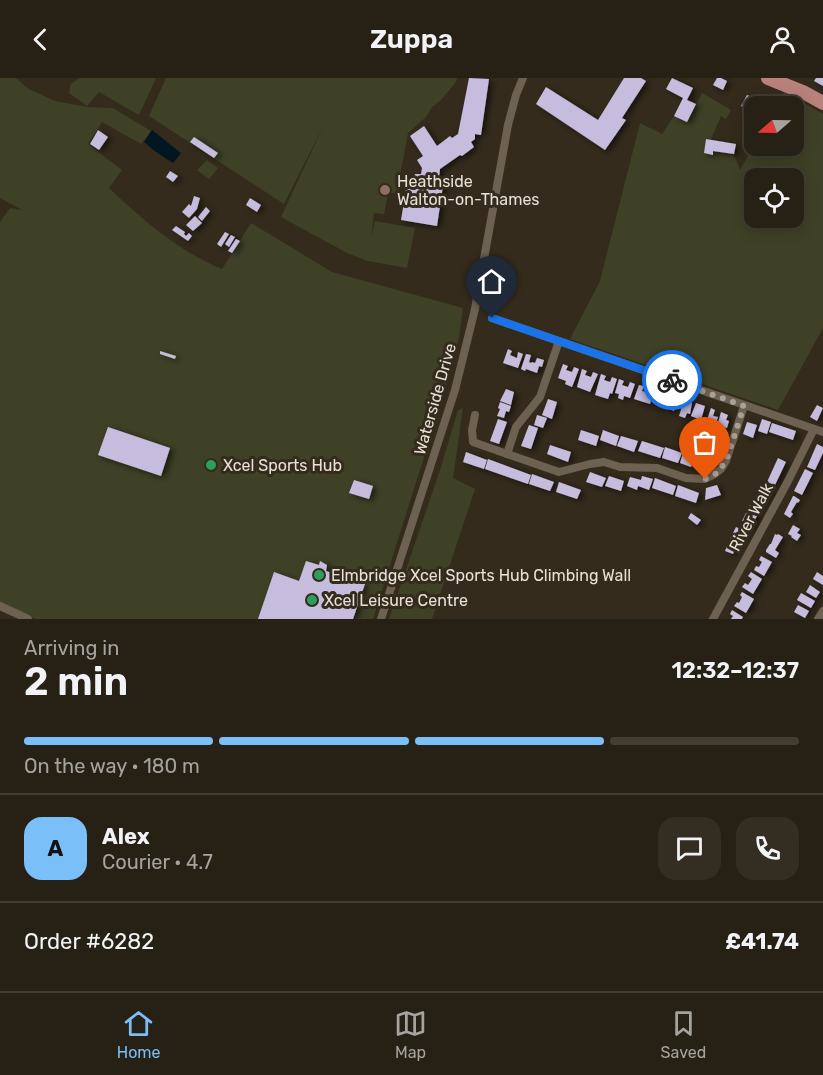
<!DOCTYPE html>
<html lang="en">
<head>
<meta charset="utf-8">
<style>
	body { margin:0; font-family:Rubik,sans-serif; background:#332d22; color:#f1f3f6; height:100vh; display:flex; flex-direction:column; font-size:22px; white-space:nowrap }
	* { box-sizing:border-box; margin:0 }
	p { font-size:20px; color:#a4a3a0 }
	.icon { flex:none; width:33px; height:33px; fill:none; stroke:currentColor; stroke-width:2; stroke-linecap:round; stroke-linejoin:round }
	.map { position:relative; height:541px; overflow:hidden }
	.sheet { display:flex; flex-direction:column; background:#272015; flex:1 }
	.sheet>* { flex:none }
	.needle { width:39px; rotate:250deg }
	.buttons { position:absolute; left:744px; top:18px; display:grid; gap:12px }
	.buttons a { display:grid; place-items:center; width:60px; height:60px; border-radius:12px; background:#272015; box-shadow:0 3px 15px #0003,0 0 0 2px #433e34; font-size:30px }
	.pin { position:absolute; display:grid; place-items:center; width:51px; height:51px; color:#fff; margin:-62px -26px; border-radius:50% 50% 50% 0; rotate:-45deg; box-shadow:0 0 6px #0007 }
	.pin .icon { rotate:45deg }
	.courier { position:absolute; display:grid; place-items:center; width:60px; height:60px; margin:-30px; border:4px solid #1a73e8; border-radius:50%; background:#fff; color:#222; box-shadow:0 2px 8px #0007 }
	.summary em { font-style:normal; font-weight:600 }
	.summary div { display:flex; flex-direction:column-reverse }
	.summary { display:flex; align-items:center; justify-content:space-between; height:102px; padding:0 24px }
	h1 { font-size:39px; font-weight:600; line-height:45px }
	.bar { display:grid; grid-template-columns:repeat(4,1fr); gap:9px 6px; align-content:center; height:72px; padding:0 24px }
	.bar i { height:8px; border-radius:4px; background:#433e34 }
	.bar .on { background:#7abff8 }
	.bar p { grid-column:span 4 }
	.line { display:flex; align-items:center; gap:15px; padding:0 24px; border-top:2px solid #433e34 }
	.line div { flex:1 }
	.round { display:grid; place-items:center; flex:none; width:63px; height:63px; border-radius:18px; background:#332d22 }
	header { display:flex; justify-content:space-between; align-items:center; height:78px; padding:0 24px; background:#272015; font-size:27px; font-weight:600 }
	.tabs { display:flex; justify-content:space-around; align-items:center; height:84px; border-top:2px solid #433e34; background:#272015; font-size:16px; color:#a4a3a0 }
	.tabs a { display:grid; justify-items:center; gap:3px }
	.tabs .on { color:#7abff8 }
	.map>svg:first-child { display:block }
	.green { fill:#3e4126; fill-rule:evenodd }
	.water { fill:#001721 }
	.building { fill:#c5bcde; filter:url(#shadow) }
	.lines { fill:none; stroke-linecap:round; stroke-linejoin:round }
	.street { stroke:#6d6151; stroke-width:8 }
	.primary { stroke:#b8817b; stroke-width:14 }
	.done { stroke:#a8a196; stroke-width:6; stroke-dasharray:0 10.8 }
	.route { stroke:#1a73e8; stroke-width:8 }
	.education-dot { fill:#8d6e63; stroke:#342b1c; stroke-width:2 }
	.leisure-dot { fill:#2e9e5b; stroke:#342b1c; stroke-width:2 }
	.labels { text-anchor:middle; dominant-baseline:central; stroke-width:6; stroke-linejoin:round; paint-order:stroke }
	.poi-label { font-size:16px; fill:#e7e0d7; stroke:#342b1c; text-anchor:start }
	.street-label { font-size:16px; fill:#e7e0d7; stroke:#342b1c }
</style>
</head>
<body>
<header><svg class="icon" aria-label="back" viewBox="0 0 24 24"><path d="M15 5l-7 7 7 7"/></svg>Zuppa<svg class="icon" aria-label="person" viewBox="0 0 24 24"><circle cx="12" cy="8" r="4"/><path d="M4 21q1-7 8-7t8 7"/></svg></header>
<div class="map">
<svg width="823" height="541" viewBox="0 0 823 541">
	<defs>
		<filter id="shadow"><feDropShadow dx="3.5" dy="2" stdDeviation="3" flood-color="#0009"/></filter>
	</defs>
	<rect width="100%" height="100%" fill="#342b1c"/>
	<g class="green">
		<path d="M0 0H16L27 10 55 23 87 29 113 30 151 53 141 66 102 44 88 66 122 92 109 110C143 142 178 173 222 191L251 145 332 194 463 230 459 260 443 319 373 541H36L0 525V144L10 130 22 132 0 120Z"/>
		<polygon points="80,0 156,0 139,37 99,14 87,28 69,15 71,6"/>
		<polygon points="166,0 457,0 456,4 440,23 432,29 426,39 408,55 397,114 388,116 384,136 374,135 371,160 375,143 415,150 407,190 368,183 347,175 281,139 323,49 284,126 149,38"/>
		<path d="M784 14 823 36V250L778 332 570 261 600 203 640 45 662 56 674 38 687 43 702 15 731 32 726 41 721 38 711 61H706L704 75 712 76 713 73 734 76 740 92 754 67 794 68V28H776ZM754 100H794V140H754Z"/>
		<polygon points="207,82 218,90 209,101 197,92"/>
		<polygon points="463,330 453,400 475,411 432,541 389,541 439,395 458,332"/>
	</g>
	<polygon class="water" points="152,52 181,75 173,85 156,74 144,64"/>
	<g class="building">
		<polygon points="469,0 489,1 481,57 475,56 475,61 471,64 474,69 462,78 460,77 440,91 439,100 444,101 437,148 401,142 408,99 414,100 415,96 421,96 422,90 417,82 423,78 410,58 424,48 437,68 450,58 452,60 458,56"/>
		<polygon points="624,0 641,0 646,3 622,40 626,42 605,72 536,26 546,9 598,42"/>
		<polygon points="672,0 693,10 687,22 696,26 687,44 674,38 683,20 666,11"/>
		<polygon points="717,0 721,0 727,3 723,12 713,7"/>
		<polygon points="816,0 823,0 823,8 814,3"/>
		<polygon points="747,17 752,19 772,28 754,28 754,32 753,31 752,33 741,28"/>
		<polygon points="98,52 108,59 99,72 90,66"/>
		<polygon points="194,59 218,75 214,80 190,64"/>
		<polygon points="706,61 736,66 734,76 713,73 713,77 704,75"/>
		<polygon points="170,93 178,98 173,104 166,99"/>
		<polygon points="194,118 200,120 197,131 189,140 182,134 189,126 191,128"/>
		<polygon points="250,120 261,127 257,134 246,127"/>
		<polygon points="206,129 210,133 202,143 198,139"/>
		<polygon points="195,138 202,145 193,153 186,147"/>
		<polygon points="176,148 185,154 184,156 186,158 189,155 192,158 188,163 172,152"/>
		<polygon points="225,154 229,156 221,169 217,166"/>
		<polygon points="231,157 235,159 229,169 225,166"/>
		<polygon points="236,161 240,163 232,175 228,173"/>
		<polygon points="508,271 512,273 510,277 517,280 518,274 523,276 518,290 503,285"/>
		<polygon points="160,273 176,278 175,281 160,276"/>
		<polygon points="526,276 531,277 529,284 531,285 532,284 535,285 537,280 544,282 542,289 539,288 537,295 526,291 525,293 521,291"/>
		<polygon points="563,286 568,288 566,292 572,294 574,289 579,291 572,309 565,306 566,303 558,300"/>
		<polygon points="582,291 587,293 585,297 591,299 593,294 598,296 590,314 577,309"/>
		<polygon points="601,296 606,298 604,302 610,304 612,299 617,301 612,316 610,315 608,321 595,317"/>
		<polygon points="619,301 624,303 622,307 628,309 630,304 635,306 630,320 624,318 623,322 618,320 619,316 615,315"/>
		<polygon points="639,307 644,308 642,313 648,315 650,310 655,312 650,326 634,321"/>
		<polygon points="506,311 514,314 511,327 500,323"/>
		<polygon points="661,313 668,316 664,328 656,326"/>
		<polygon points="671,317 679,320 674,333 667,330"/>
		<polygon points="548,321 557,324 552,341 542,337"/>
		<polygon points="684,322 692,325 690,336 687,335 685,340 679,338"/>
		<polygon points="500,324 511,328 509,334 506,333 504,340 497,338 500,331 498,330"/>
		<polygon points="696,325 705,328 701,342 691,338"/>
		<polygon points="817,327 823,330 817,343 810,339"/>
		<polygon points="711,330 715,332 713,338 718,339 715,348 706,345"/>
		<polygon points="721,334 728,337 726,342 729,343 727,350 723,349 723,351 717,349"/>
		<polygon points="537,337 547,340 543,350 534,347"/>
		<polygon points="498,341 507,344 499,366 490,363"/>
		<polygon points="762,341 771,344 767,356 758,353"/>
		<polygon points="747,344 757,347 753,360 743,356"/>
		<polygon points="772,345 796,353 793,362 769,354"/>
		<polygon points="529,347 538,350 531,371 521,368"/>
		<polygon points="108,349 170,370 161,398 98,377"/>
		<polygon points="581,352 599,358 596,368 578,362"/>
		<polygon points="603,352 619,358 616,368 600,362"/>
		<polygon points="621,358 638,363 634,374 617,368"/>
		<polygon points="642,363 664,370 660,380 638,373"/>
		<polygon points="817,366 823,369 823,375 815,392 807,389"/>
		<polygon points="550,367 571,374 568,384 547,376"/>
		<polygon points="665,369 682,375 678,385 662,380"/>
		<polygon points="697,369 709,372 707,378 696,375"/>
		<polygon points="466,374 487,382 484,391 463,384"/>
		<polygon points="683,375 695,379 691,389 680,385"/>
		<polygon points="778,380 786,384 775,407 767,404"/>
		<polygon points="488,381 531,397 528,406 485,391"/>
		<polygon points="805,391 813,395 802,417 794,413"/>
		<polygon points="590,394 606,400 602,409 586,404"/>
		<polygon points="532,396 554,404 550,413 529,406"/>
		<polygon points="609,398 624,403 621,413 605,408"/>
		<polygon points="642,398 653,401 649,412 638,408 637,412 627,408 630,399 641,402"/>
		<polygon points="655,400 676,408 673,417 652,410"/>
		<polygon points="354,402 373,408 369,421 349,415"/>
		<polygon points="559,404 581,412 577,421 556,414"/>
		<polygon points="678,407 699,415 696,425 675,418"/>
		<polygon points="717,407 721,417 705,422 706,410"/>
		<polygon points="765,407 772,411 761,429 754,425 757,420 758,421 764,412 762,411"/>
		<polygon points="793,418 794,418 800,422 798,425 797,424 791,434 793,436 790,440 784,436"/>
		<polygon points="750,427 756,430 755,431 758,433 756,437 757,438 749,452 742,448 744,444 742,443"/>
		<polygon points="691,435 701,442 697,447 688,440"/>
		<polygon points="793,447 800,451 797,455 801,457 797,463 791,459 792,458 788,456"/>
		<polygon points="736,449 745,453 739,466 730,461"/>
		<polygon points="775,456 777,457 778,456 783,459 775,472 779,475 776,480 766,474 766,472 770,466 771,466"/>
		<polygon points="729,464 737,467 733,476 725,473"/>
		<polygon points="761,478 772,484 764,498 754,492 756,488 759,489 762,484 759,482"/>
		<polygon points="306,483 319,487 320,483 327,487 326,493 365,506 353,541 258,541 274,494 299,503"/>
		<polygon points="751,494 762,501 753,516 742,509 745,505 748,507 752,501 748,498"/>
		<polygon points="817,494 823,498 823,507 813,501"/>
		<polygon points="810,507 820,514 816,520 806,514"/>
		<polygon points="742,514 754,521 746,535 734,528 737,524 739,525 742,519 740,517"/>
		<polygon points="801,515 815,523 811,530 797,522"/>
		<polygon points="798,527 809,533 805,540 794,534"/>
		<polygon points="732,532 743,539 742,541 731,541 733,538 730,536"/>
	</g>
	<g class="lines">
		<g class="street">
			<polyline points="492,240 823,354"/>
			<polyline points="475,337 472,352 473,364 559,394 590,386 604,384 620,389 657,390 686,400 705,401 713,397 721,391 726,383 744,328"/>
			<polyline points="507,376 516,349 540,319 559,263"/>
			<polyline points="0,528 28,541"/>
			<polyline points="381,541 455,312 475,231 508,47 516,17 523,0"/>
			<polyline points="713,541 787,405 814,351"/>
			<polyline points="818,541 823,533"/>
		</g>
		<polyline class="primary" points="768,0 805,15 823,25"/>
	</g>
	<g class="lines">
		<polyline class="done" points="672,302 744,328 726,383 717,395 705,401"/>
		<polyline class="route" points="492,240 672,302"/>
	</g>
	<circle class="education-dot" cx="385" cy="112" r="6"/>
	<g class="leisure-dot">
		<circle cx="211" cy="387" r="6"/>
		<circle cx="319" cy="497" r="6"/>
		<circle cx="312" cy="522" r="6"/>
	</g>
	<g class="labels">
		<g class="poi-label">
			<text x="397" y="103">Heathside<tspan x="397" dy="18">Walton-on-Thames</tspan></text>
			<text x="223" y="387">Xcel Sports Hub</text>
			<text x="331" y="497">Elmbridge Xcel Sports Hub Climbing Wall</text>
			<text x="324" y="522">Xcel Leisure Centre</text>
		</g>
		<g class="street-label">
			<text transform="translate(435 321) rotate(-74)">Waterside Drive</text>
			<text transform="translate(751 439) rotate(-62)">River Walk</text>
		</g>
	</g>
</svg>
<div class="buttons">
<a><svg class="needle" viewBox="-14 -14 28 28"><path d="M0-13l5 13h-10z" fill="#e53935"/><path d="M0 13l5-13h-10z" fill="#a4a3a0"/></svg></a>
<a><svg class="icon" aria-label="locate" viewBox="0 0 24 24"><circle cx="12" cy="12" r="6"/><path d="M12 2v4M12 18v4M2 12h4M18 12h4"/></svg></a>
</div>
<div class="pin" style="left:705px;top:401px;background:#ea580c"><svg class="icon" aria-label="bag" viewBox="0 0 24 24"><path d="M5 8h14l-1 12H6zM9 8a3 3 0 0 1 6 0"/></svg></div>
<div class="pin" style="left:492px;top:240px;background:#1f2937"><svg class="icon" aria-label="home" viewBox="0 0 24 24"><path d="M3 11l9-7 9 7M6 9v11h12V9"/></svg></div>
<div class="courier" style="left:672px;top:302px"><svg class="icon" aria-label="bike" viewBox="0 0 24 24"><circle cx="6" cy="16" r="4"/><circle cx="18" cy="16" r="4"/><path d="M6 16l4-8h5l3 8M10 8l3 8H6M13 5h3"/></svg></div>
</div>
<section class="sheet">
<div class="summary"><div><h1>2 min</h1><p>Arriving in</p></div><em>12:32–12:37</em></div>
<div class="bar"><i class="on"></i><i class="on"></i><i class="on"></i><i></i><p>On the way · 180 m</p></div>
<div class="line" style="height:108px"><b class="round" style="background:#7abff8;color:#111">A</b><div><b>Alex</b><p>Courier · 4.7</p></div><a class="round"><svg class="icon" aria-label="chat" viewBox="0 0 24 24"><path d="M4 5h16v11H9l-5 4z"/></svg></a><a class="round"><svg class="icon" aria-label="phone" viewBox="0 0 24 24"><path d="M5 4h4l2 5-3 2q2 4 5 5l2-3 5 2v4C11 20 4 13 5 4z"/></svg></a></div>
<div class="line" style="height:78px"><div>Order #6282</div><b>£41.74</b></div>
</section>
<nav class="tabs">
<a class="on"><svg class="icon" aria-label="home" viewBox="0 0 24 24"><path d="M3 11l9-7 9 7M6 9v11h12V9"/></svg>Home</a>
<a><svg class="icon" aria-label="map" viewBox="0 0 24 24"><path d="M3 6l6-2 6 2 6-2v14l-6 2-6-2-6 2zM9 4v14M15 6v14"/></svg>Map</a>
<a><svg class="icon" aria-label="saved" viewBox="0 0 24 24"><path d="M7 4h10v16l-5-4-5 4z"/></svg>Saved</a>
</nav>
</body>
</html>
